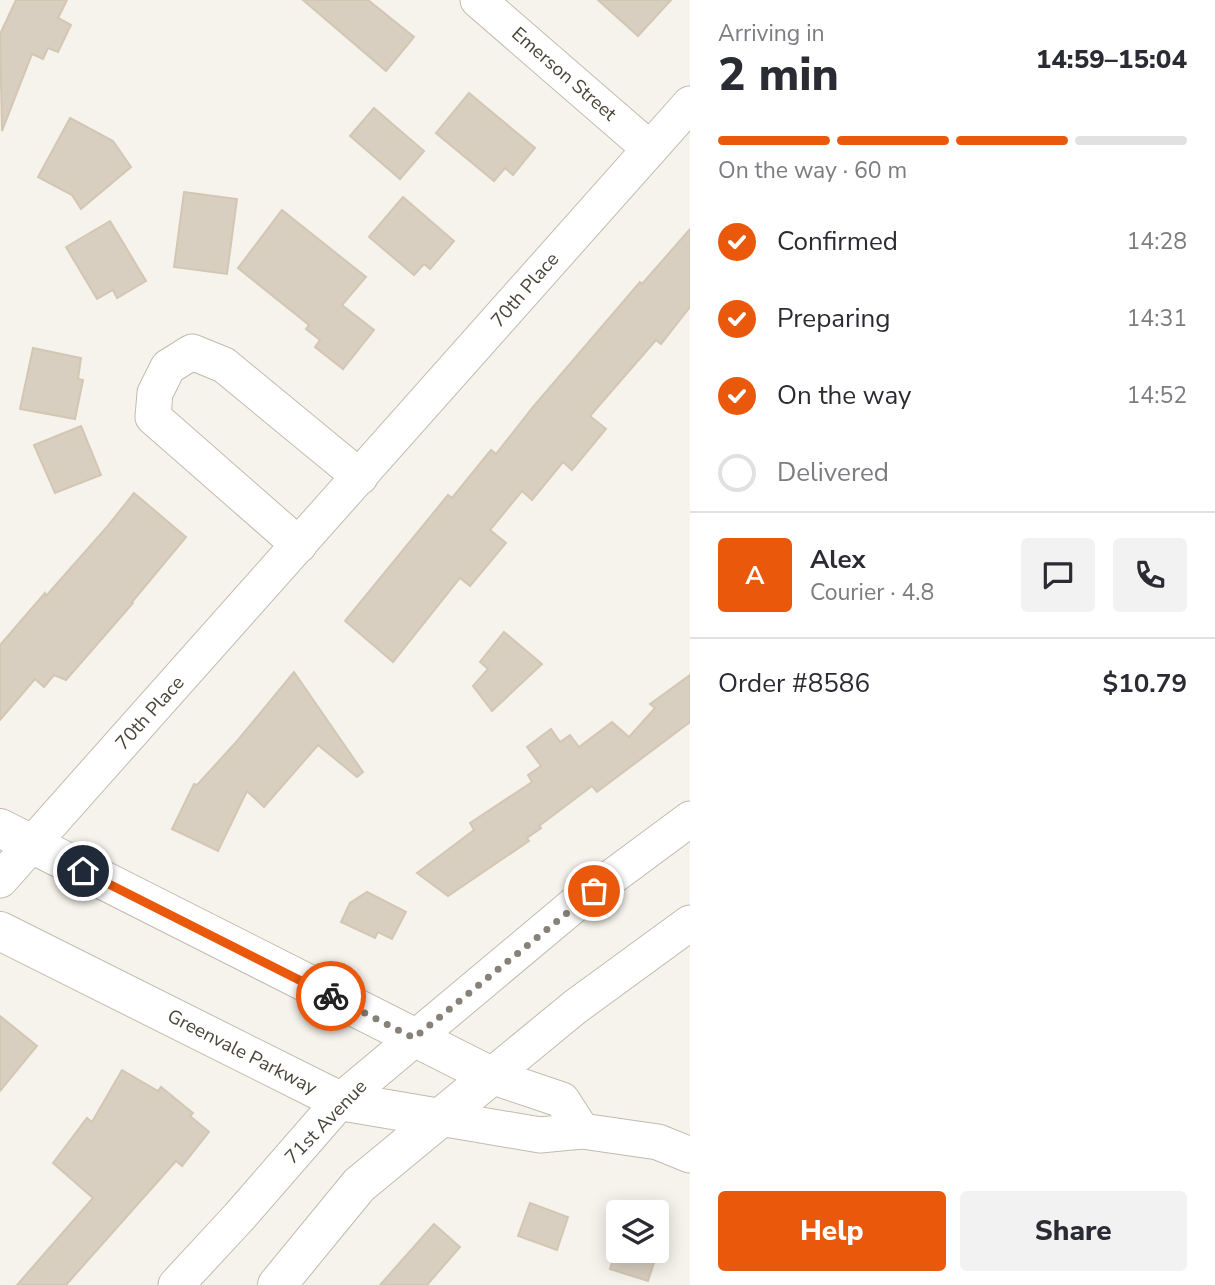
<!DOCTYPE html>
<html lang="en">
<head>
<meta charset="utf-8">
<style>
	body { margin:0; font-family:"Nunito Sans",sans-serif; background:#f2f2f3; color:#2b2b33; height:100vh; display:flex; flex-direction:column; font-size:26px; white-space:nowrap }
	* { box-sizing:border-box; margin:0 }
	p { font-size:23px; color:#7c7c81 }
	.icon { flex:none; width:38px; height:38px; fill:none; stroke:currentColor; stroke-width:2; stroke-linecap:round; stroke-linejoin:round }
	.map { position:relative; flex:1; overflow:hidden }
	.panel { display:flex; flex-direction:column; background:#fff; width:525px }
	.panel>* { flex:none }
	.fabs { position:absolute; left:606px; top:1200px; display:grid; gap:14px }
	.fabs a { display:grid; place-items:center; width:63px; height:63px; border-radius:7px; background:#fff; box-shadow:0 4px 18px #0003; font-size:35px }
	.pin { position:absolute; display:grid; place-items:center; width:60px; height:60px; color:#fff; margin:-30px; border:4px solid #fff; border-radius:50%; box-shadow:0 2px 7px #0007 }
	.courier { position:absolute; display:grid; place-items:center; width:70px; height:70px; margin:-35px; border:5px solid #ea580c; border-radius:50%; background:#fff; color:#222; box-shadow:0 2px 9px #0007 }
	.head em { font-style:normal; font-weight:800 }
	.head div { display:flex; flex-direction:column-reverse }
	.head { display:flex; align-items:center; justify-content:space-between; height:119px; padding:0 28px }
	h1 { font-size:46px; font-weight:800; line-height:52px }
	.bar { display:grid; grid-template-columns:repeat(4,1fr); gap:10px 7px; align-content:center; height:84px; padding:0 28px }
	.bar i { height:9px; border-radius:5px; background:#e1e1e2 }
	.bar .on { background:#ea580c }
	.bar p { grid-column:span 4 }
	.line { display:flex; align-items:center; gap:18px; padding:0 28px; border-top:2px solid #e1e1e2 }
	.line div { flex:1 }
	.round { display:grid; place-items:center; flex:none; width:74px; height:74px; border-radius:7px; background:#f2f2f3 }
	ol { padding:0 28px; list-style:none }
	li { display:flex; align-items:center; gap:21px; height:77px }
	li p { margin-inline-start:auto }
	li .icon { padding:7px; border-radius:50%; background:#ea580c; color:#fff; stroke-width:4 }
	li:last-child { color:#7c7c81 }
	li i { width:38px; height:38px; border:4px solid #e1e1e2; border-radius:50% }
	.button { display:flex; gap:14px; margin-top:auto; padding:14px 28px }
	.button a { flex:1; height:80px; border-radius:7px; background:#ea580c; color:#fff; font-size:28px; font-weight:800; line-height:80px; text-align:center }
	.button a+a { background:#f2f2f3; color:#2b2b33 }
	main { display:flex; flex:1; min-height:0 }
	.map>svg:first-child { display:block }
	.building { fill:#d8cfc1; stroke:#d3c7b4; stroke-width:2 }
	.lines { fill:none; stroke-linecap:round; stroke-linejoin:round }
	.minor-casing { stroke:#c2bbae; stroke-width:37 }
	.tertiary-casing { stroke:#c2bbae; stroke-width:40 }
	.minor { stroke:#fff; stroke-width:35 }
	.tertiary { stroke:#fff; stroke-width:38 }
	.done { stroke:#878178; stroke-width:7; stroke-dasharray:0 12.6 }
	.route { stroke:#ea580c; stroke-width:9 }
	.labels { text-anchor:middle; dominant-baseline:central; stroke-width:7; stroke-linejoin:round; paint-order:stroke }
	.street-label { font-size:19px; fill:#4b4439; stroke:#fff }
</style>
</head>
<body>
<main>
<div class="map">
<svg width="690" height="1285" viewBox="0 0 690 1285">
	<rect width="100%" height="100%" fill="#f6f3ec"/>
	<g class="building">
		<polygon points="16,0 67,0 58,18 71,25 58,52 48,48 43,59 32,54 2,131 0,34"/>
		<polygon points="303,0 368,0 414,37 386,71"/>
		<polygon points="598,0 671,0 638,36"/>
		<polygon points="469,93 535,148 513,175 505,168 494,181 436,133"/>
		<polygon points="374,108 424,151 400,179 350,136"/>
		<polygon points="70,118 113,141 131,167 81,209 72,195 38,177"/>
		<polygon points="184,192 237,199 227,274 174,267"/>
		<polygon points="403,197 454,241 430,269 424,264 414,275 369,237"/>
		<polygon points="282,210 366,277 342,305 374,330 343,369 315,347 320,340 306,329 309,325 238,268"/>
		<polygon points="110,221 146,281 117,298 113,290 97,299 66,247"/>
		<polygon points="690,229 690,307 661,344 656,340 590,416 606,429 572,470 563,462 532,500 522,491 490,530 506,543 470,586 460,578 393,662 345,621 448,495 452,498 491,450 496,454 533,407 640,282 642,284"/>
		<polygon points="33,348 81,358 78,379 83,380 75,419 20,409"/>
		<polygon points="81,426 101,475 55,493 34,445"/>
		<polygon points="134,493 186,537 132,602 133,603 66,680 54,675 44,687 35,679 0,720 0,645 45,593 46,596 106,528"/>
		<polygon points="504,632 542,664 492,711 473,686 488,669 480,662"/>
		<polygon points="294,672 363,772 357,777 318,745 264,807 247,791 218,851 172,829 194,784 197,785 238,740"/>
		<polygon points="690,675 690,722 597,792 592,786 539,826 541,828 527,838 529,841 448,896 417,873 474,830 470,823 532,782 528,775 541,766 527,747 551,729 560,742 570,735 579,747 612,722 629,737 655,708 650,704"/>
		<polygon points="367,892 406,912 392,939 378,932 375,938 341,922 350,903"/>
		<polygon points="0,1016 37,1046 0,1091"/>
		<polygon points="122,1070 158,1091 161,1087 193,1113 190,1116 209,1132 182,1166 176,1161 66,1285 17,1285 93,1198 53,1163 87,1118 92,1122"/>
		<polygon points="530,1203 568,1217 557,1250 518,1236"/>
		<polygon points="434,1224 460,1247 427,1285 380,1285"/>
		<polygon points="618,1244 618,1251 656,1251 656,1246 659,1247 648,1281 610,1269"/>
	</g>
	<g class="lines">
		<g class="minor-casing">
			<g id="minor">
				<polyline points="478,0 650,149"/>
				<polyline points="299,545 153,417 155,393 168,367 192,352 224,365 360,477"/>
				<polyline points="0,880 690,104"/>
				<polyline points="491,1076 575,1007 690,923"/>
				<polyline points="491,1076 562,1100 582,1131"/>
				<polyline points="440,1118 540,1135 582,1131 658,1142 690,1155"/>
				<polyline points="176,1285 239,1217 340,1101 574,905 690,819"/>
			</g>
		</g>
		<g class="tertiary-casing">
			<g id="tertiary">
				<polyline points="0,828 491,1076 359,1185 277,1285"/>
				<polyline points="0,931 340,1101 440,1118"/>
			</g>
		</g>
		<use href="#minor" class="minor"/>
		<use href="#tertiary" class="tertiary"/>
	</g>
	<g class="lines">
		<polyline class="done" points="331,996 414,1038 594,891"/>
		<polyline class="route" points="83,871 331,996"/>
	</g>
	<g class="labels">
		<g class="street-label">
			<text transform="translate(564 74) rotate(41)">Emerson Street</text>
			<text transform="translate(525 290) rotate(-49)">70th Place</text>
			<text transform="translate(150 713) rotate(-48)">70th Place</text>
			<text transform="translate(242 1052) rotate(27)">Greenvale Parkway</text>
			<text transform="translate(326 1122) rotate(-46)">71st Avenue</text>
		</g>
	</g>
</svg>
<div class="fabs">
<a><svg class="icon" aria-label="layers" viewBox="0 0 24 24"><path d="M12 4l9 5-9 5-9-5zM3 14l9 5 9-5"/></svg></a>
</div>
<div class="pin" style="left:594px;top:891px;background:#ea580c"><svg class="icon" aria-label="bag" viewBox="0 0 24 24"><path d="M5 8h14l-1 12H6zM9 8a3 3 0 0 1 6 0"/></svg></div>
<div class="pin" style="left:83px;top:871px;background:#1f2937"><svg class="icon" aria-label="home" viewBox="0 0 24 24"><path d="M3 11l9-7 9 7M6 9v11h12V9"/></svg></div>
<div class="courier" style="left:331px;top:996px"><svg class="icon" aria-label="bike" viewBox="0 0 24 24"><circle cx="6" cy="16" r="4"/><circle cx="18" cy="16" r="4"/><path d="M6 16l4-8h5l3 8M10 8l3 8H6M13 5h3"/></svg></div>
</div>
<section class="panel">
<div class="head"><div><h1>2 min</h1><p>Arriving in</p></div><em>14:59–15:04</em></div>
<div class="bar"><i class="on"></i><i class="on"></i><i class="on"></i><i></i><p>On the way · 60 m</p></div>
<ol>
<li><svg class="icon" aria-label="check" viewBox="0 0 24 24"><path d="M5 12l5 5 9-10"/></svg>Confirmed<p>14:28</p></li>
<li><svg class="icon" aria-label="check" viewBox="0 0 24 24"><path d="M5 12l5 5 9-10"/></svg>Preparing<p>14:31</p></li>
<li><svg class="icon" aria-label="check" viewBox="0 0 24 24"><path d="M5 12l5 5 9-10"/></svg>On the way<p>14:52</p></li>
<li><i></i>Delivered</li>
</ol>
<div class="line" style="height:126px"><b class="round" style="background:#ea580c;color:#fff">A</b><div><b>Alex</b><p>Courier · 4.8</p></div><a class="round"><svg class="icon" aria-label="chat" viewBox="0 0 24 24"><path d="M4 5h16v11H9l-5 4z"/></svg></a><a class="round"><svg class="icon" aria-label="phone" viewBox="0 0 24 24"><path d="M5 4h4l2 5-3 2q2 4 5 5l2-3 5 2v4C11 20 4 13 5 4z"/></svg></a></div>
<div class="line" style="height:91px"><div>Order #8586</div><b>$10.79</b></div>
<div class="button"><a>Help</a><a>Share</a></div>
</section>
</main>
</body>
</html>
